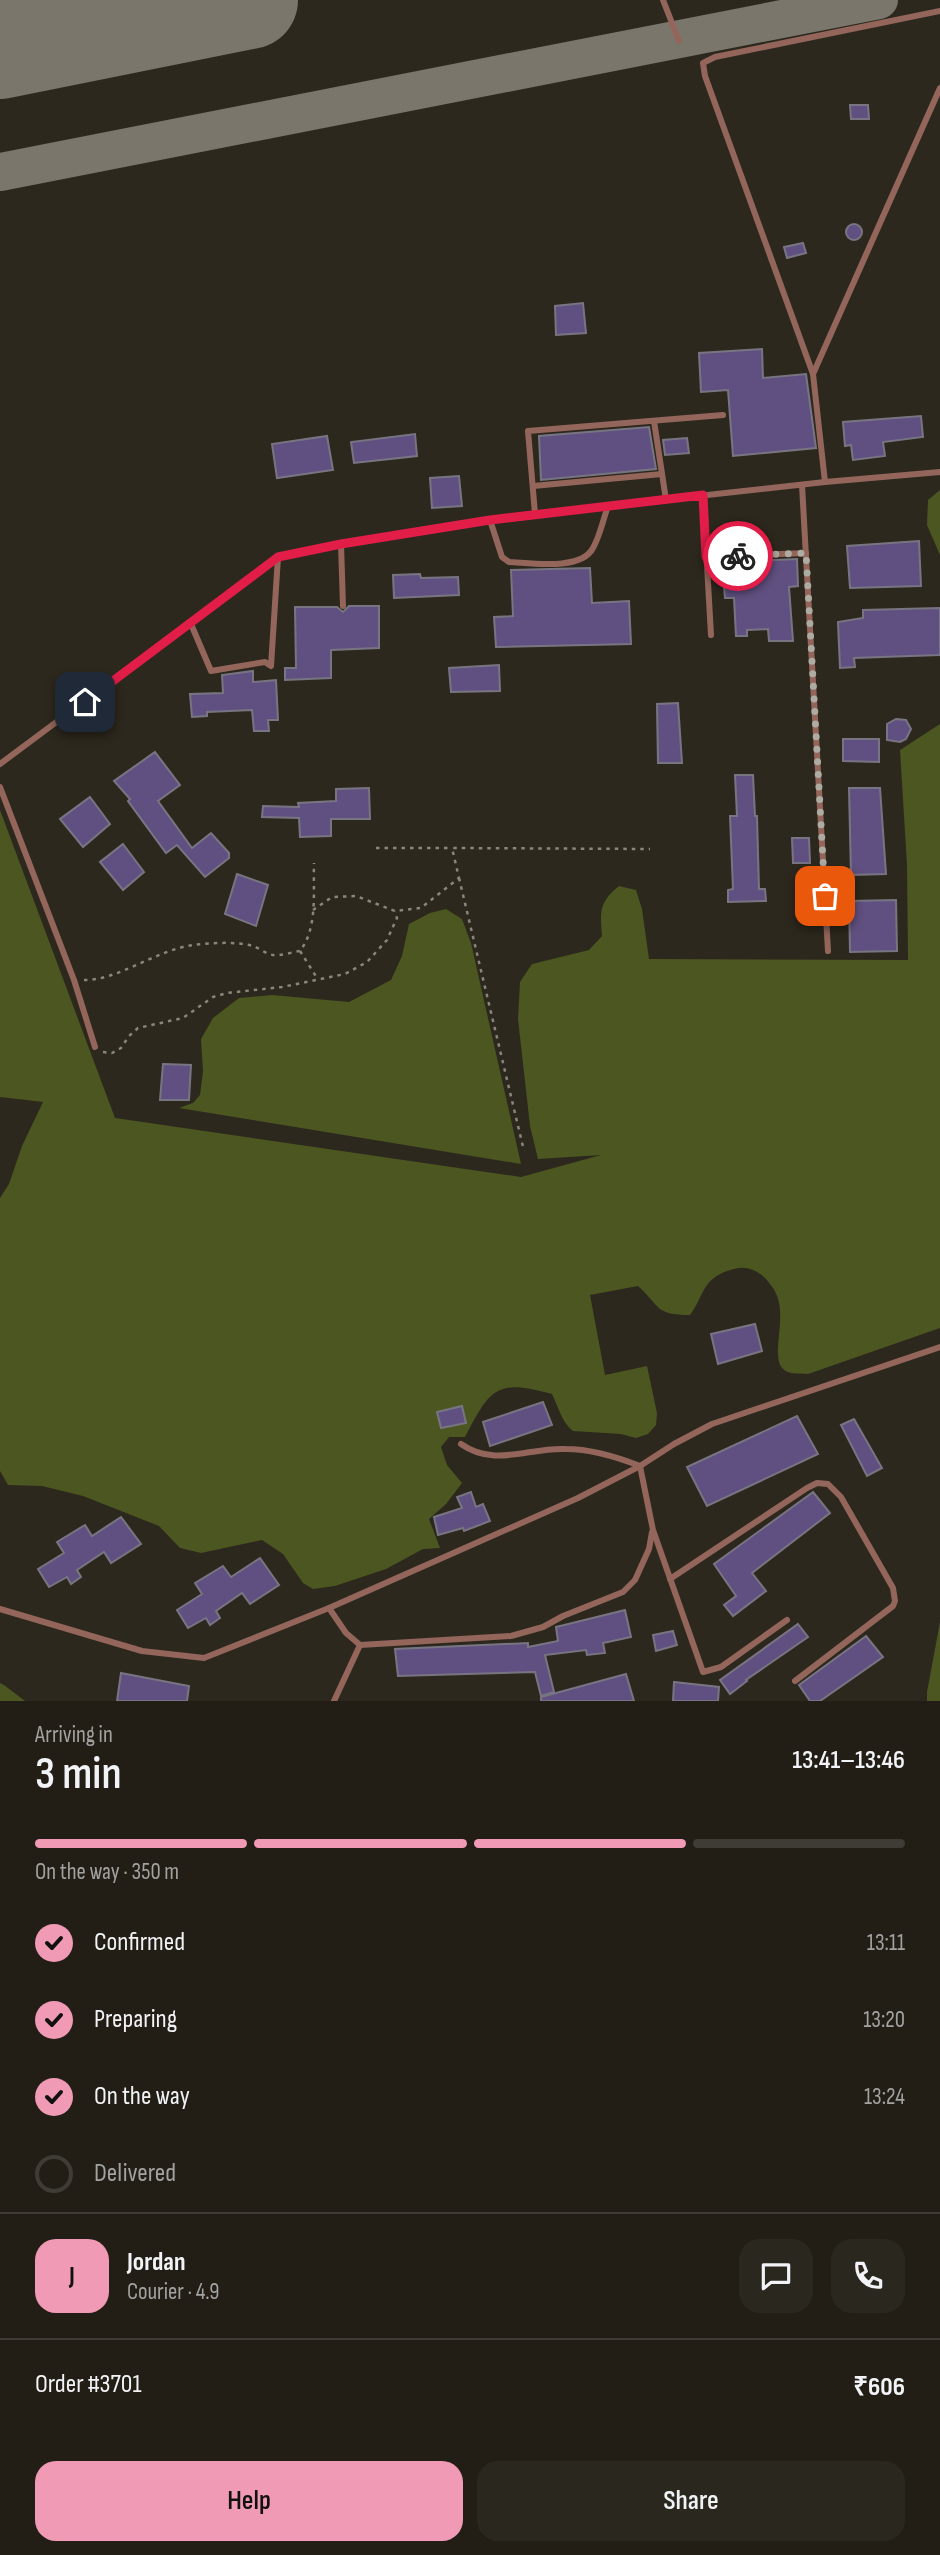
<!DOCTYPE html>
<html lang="en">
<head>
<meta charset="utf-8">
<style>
	body { margin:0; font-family:"Sofia Sans Condensed",sans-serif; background:#2a271f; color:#f1f3f6; height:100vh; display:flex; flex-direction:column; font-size:26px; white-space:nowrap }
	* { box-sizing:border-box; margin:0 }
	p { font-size:23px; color:#a2a2a1 }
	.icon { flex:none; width:38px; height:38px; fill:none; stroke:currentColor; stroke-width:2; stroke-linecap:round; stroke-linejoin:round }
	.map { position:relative; height:1701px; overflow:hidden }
	.side { display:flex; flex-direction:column; background:#221e16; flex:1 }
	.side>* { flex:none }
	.pin { position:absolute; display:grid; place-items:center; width:60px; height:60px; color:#fff; margin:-30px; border-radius:14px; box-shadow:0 4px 10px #0006 }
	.courier { position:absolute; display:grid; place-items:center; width:70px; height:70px; margin:-35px; border:5px solid #e11d48; border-radius:50%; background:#fff; color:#222; box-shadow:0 2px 9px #0007 }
	.headline em { font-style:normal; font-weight:600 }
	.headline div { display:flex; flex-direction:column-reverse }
	.headline { display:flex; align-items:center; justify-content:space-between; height:119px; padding:0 35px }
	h1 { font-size:46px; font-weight:600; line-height:52px }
	.bar { display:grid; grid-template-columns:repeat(4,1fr); gap:10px 7px; align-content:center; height:84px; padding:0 35px }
	.bar i { height:9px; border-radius:5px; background:#3f3c35 }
	.bar .active { background:#f09ab5 }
	.bar p { grid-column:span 4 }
	.line { display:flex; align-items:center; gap:18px; padding:0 35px; border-top:2px solid #3f3c35 }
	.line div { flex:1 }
	.round { display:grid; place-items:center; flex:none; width:74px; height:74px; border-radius:21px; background:#2a271f }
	ol { padding:0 35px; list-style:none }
	li { display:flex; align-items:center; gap:21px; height:77px }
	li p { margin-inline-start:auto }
	li .icon { padding:7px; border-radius:50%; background:#f09ab5; color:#111; stroke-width:4 }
	li:last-child { color:#a2a2a1 }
	li i { width:38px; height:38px; border:4px solid #3f3c35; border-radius:50% }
	.primary-button { display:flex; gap:14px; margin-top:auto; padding:14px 35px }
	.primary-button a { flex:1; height:80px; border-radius:21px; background:#f09ab5; color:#111; font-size:28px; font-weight:600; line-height:80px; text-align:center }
	.primary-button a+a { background:#2a271f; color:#f1f3f6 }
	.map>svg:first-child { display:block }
	.green { fill:#4c5620 }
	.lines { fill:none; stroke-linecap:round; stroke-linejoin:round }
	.taxiway { stroke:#7a766c; stroke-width:38 }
	.runway { stroke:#7a766c; stroke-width:98 }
	.building { fill:#605081; stroke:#787582; stroke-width:2 }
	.path { stroke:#8a867d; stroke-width:2.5; stroke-dasharray:3.5 5; stroke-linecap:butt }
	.service { stroke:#94665b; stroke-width:6 }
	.done { stroke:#aeaba2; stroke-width:7; stroke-dasharray:0 12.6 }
	.route { stroke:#e11d48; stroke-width:9 }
</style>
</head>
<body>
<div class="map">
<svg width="940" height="1701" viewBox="0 0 940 1701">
	<rect width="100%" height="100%" fill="#2d281d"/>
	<g class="green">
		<polygon points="940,490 940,555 927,525 928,500"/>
		<path d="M940 724V1328L808 1374C799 1373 788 1375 782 1368 770 1352 790 1313 773 1288 767 1280 763 1274 753 1270 744 1266 736 1268 727 1271 702 1280 704 1296 690 1315 655 1315 661 1307 638 1286L590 1295 605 1375 647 1366 657 1413 656 1425 648 1434 636 1438 621 1434 573 1431C562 1423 558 1406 552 1394 496 1378 490 1389 465 1437H449L441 1447 447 1465 462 1483 446 1504 429 1519 440 1548 423 1549 386 1569 335 1586 313 1589 303 1583 283 1554 262 1540 201 1553 180 1548 159 1526 83 1496 42 1486 8 1485 0 1471V1198L9 1184 22 1146 43 1102 0 1097V810L115 1118 521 1177 601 1155 538 1159 530 1126 518 1019 520 982 532 964 589 950 602 936C600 912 599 902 619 886L636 890 642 909 649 959 908 960 907 865 900 750Z"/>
		<polygon points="446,909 462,919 471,943 521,1164 179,1108 193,1103 200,1095 203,1071 201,1039 213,1018 239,998 272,995 349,1002 391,980 402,956 409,924 430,913"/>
		<polygon points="940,1622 940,1701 927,1701 927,1692"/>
		<polygon points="0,1683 4,1685 25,1701 0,1701"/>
	</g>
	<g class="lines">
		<polyline class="taxiway" points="0,172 879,0"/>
		<polyline class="runway" points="0,50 249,0"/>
	</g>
	<g class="building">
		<polygon points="850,105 868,105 869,119 851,119"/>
		<circle cx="854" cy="232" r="8"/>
		<polygon points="803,243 806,253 787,258 784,247"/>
		<polygon points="583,303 586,333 556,335 555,306"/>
		<polygon points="762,349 763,378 806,374 816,448 733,456 728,390 701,392 699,353"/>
		<polygon points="921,416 923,437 883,442 885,456 853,460 851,445 845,446 843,422"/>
		<polygon points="649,427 656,469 541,480 539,436"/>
		<polygon points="415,434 417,456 354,463 351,442"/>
		<polygon points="327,436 333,470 277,478 272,444"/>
		<polygon points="687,438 689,453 665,455 663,440"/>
		<polygon points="459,476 462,506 432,508 430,478"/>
		<polygon points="919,541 921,586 850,588 847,546"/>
		<polygon points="797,559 798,586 789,587 793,641 769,641 768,629 747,630 747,636 736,636 734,598 725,598 722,562"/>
		<polygon points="590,568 592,603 629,601 631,644 496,647 494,617 513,616 511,570"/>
		<polygon points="420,574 421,578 458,577 459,595 394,598 393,575"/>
		<polygon points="349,606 379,606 379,648 331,650 331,678 285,680 285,668 296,668 295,607 337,607 343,612"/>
		<polygon points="940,608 940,655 854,658 855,667 840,668 838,622 863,618 863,610"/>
		<polygon points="499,665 500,691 451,692 449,668"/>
		<polygon points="253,671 253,682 276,680 278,720 268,720 269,731 254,731 252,710 207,712 207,716 192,717 190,694 223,693 222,675"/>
		<polygon points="678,703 682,763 658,763 657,704"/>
		<polygon points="896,719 906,720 911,729 906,739 900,742 887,740 887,724"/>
		<polygon points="843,739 879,739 879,762 843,761"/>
		<polygon points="155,752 180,785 158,801 192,848 211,833 229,853 229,858 205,877 177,845 166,853 128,801 130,799 114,781"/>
		<polygon points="735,775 753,775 755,816 757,816 759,889 765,889 766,901 728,902 728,890 733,889 730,816 737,816"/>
		<polygon points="369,788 370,819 331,819 331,836 300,837 299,818 262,817 263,806 299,807 298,803 336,801 336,789"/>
		<polygon points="849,788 880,788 886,874 851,875"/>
		<polygon points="90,797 110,824 83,847 60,819"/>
		<polygon points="792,838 809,838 810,863 793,863"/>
		<polygon points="123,844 144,872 123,890 100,862"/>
		<polygon points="237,874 268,885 256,926 225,914"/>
		<polygon points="896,900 897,951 850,952 849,901"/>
		<polygon points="163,1064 191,1065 189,1100 160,1100"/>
		<polygon points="755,1324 762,1351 718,1364 711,1334"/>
		<polygon points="543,1402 552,1425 490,1446 483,1422"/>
		<polygon points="462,1406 466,1423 441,1428 437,1412"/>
		<polygon points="797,1416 818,1454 707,1506 687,1467"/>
		<polygon points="854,1419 882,1468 867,1476 841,1425"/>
		<polygon points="471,1492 476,1507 483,1504 490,1521 464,1531 463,1528 438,1535 434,1517 462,1508 457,1497"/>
		<polygon points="813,1492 830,1513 752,1573 766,1591 733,1616 724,1605 736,1596 714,1564"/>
		<polygon points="121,1517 141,1544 111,1563 104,1552 77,1570 81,1577 71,1584 67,1577 49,1587 38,1569 64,1553 57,1542 85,1525 92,1536"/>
		<polygon points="260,1558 279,1585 250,1604 242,1593 216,1611 220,1618 210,1625 206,1618 188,1628 177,1610 202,1594 195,1583 223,1566 231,1577"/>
		<polygon points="625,1610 631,1637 603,1643 605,1653 587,1655 586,1650 545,1655 554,1692 541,1696 535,1672 398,1676 395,1649 528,1643 528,1647 558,1641 556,1627"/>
		<polygon points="798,1624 808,1637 746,1680 747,1681 730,1694 720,1680"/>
		<polygon points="673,1631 677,1645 656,1651 653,1635"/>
		<polygon points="866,1636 883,1657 820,1701 810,1701 799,1685"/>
		<polygon points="121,1673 189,1686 187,1701 117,1701"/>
		<polygon points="626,1674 634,1701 541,1701 541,1697"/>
		<polygon points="674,1682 719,1687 718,1701 673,1701"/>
	</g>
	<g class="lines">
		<g class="path">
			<polyline points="376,848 452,848"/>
			<polyline points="459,878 524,1151"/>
			<polyline points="313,910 332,897 356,896 395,911 421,908 459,878 452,848 650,849"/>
			<polyline points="300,951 317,978"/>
			<path d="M84 980C117 981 156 950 193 945 212 943 234 941 253 946 259 948 266 954 273 955 281 956 292 952 300 951 318 928 313 891 314 863"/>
			<polyline points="103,1052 112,1053 121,1048 129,1036 138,1028 183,1018 213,997 227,993 282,987 345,974 367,962 387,940 397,918 395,911"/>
		</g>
		<g class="service">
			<polyline points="663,0 679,41"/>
			<polyline points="813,374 705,76 703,63 715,57 940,11"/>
			<polyline points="654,421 666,500"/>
			<polyline points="825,482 813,374 940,88"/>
			<polyline points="802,485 828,951"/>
			<polyline points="533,486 662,474"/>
			<polyline points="703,495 711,635"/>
			<polyline points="535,514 528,431 723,415"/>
			<path d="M490 520 502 557 509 562C531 563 581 571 593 548 600 536 603 520 608 506"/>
			<polyline points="341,544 343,606"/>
			<polyline points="706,557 806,553"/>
			<polyline points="191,624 211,671 265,662 271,666 278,557"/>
			<polyline points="0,764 278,557 341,544 535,514 825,482 940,472"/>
			<polyline points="0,787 74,980 95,1047"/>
			<path d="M461 1444C495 1468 529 1447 566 1449 591 1449 617 1457 640 1466L653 1530 703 1672 721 1667 787 1620"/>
			<polyline points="670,1579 807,1488 817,1483 828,1484 841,1497 893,1588 895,1601 893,1606 795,1681"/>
			<polyline points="329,1608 346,1633 360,1645 511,1636 543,1627 563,1616 623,1592 635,1580 649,1549 652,1532"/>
			<polyline points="0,1609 142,1651 204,1658 329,1608 578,1498 640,1466 674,1444 712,1424 940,1347"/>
			<polyline points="334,1701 360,1645"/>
		</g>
	</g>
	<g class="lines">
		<polyline class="done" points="738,556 806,553 825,896"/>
		<polyline class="route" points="85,702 278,557 341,544 490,520 703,495 706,557 738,556"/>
	</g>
</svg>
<div class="pin" style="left:825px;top:896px;background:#ea580c"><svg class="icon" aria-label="bag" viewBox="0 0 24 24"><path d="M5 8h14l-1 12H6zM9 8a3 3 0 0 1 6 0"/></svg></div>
<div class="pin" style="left:85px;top:702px;background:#1f2937"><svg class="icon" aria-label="home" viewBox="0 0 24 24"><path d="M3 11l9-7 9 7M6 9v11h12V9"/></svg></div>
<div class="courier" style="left:738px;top:556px"><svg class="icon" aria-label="bike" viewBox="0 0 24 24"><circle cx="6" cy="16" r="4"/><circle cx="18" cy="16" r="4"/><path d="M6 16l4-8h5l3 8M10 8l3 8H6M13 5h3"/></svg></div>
</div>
<section class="side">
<div class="headline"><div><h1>3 min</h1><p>Arriving in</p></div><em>13:41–13:46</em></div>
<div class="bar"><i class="active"></i><i class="active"></i><i class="active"></i><i></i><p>On the way · 350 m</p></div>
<ol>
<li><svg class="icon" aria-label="check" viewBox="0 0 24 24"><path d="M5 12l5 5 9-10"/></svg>Confirmed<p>13:11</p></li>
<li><svg class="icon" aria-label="check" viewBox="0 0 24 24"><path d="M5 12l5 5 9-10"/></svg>Preparing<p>13:20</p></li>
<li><svg class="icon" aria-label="check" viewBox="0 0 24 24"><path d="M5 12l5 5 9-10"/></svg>On the way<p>13:24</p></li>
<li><i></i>Delivered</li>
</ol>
<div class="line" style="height:126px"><b class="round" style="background:#f09ab5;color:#111">J</b><div><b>Jordan</b><p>Courier · 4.9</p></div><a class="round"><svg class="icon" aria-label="chat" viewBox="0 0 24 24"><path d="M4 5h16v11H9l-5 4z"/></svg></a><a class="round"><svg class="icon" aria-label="phone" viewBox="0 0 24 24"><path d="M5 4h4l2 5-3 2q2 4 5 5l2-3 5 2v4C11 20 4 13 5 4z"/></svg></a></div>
<div class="line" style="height:91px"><div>Order #3701</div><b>₹606</b></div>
<div class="primary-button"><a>Help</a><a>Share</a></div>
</section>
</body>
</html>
